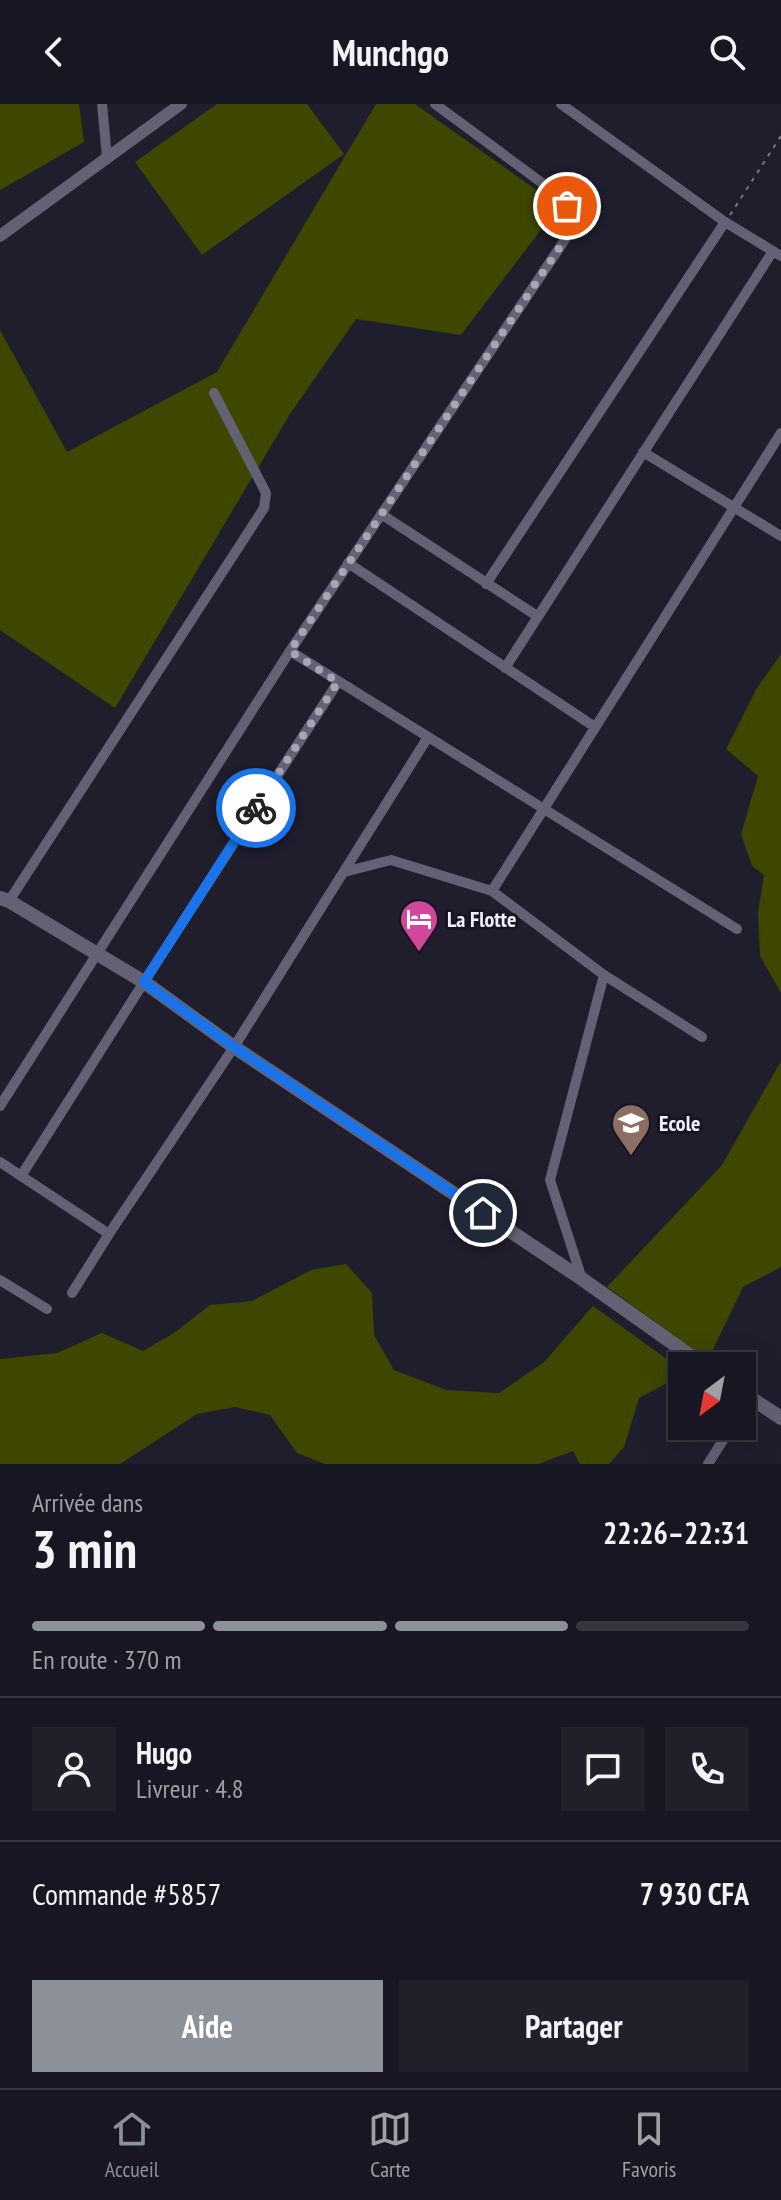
<!DOCTYPE html>
<html lang="fr">
<head>
<meta charset="utf-8">
<style>
	body { margin:0; font-family:"PT Sans Narrow",sans-serif; background:#211f2a; color:#f1f3f6; height:100vh; display:flex; flex-direction:column; font-size:30px; white-space:nowrap }
	* { box-sizing:border-box; margin:0 }
	p { font-size:26px; color:#9f9fa5 }
	.icon { flex:none; width:44px; height:44px; fill:none; stroke:currentColor; stroke-width:2; stroke-linecap:round; stroke-linejoin:round }
	.map { position:relative; height:1360px; overflow:hidden }
	.side { display:flex; flex-direction:column; background:#181622; flex:1 }
	.side>* { flex:none }
	.needle { width:52px; rotate:212deg }
	.tools { position:absolute; left:668px; top:1248px; display:grid; gap:16px }
	.tools a { display:grid; place-items:center; width:88px; height:88px; border-radius:0px; background:#181622; box-shadow:0 8px 32px #0002,0 0 0 2px #363540; font-size:40px }
	.pin { position:absolute; display:grid; place-items:center; width:68px; height:68px; color:#fff; margin:-34px; border:4px solid #fff; border-radius:50%; box-shadow:0 2px 8px #0007 }
	.courier { position:absolute; display:grid; place-items:center; width:80px; height:80px; margin:-40px; border:6px solid #1a73e8; border-radius:50%; background:#fff; color:#222; box-shadow:0 2px 10px #0007 }
	.summary em { font-style:normal; font-weight:600 }
	.summary div { display:flex; flex-direction:column-reverse }
	.summary { display:flex; align-items:center; justify-content:space-between; height:136px; padding:0 32px }
	h1 { font-size:52px; font-weight:600; line-height:60px }
	.bar { display:grid; grid-template-columns:repeat(4,1fr); gap:12px 8px; align-content:center; height:96px; padding:0 32px }
	.bar i { height:10px; border-radius:6px; background:#363540 }
	.bar .active { background:#8c9099 }
	.bar p { grid-column:span 4 }
	.line { display:flex; align-items:center; gap:20px; padding:0 32px; border-top:2px solid #363540 }
	.line div { flex:1 }
	.round { display:grid; place-items:center; flex:none; width:84px; height:84px; border-radius:0px; background:#211f2a }
	.action { display:flex; gap:16px; margin-top:auto; padding:16px 32px }
	.action a { flex:1; height:92px; border-radius:0px; background:#8c9099; color:#fff; font-size:32px; font-weight:600; line-height:92px; text-align:center }
	.action a+a { background:#211f2a; color:#f1f3f6 }
	header { display:flex; justify-content:space-between; align-items:center; height:104px; padding:0 32px; background:#181622; font-size:36px; font-weight:600 }
	.menu { display:flex; justify-content:space-around; align-items:center; height:112px; border-top:2px solid #363540; background:#181622; font-size:22px; color:#9f9fa5 }
	.menu a { display:grid; justify-items:center; gap:4px }
	.menu .active { color:#8c9099 }
	.map>svg:first-child { display:block }
	.green { fill:#3f4600 }
	.lines { fill:none; stroke-linecap:round; stroke-linejoin:round }
	.path { stroke:#797785; stroke-width:2; stroke-dasharray:4 6; stroke-linecap:butt }
	.minor { stroke:#636173; stroke-width:10 }
	.tertiary { stroke:#636173; stroke-width:12 }
	.secondary { stroke:#636173; stroke-width:14 }
	.done { stroke:#a7a6b2; stroke-width:8; stroke-dasharray:0 14.4 }
	.route { stroke:#1a73e8; stroke-width:10 }
	.labels { text-anchor:middle; dominant-baseline:central; stroke-width:6; stroke-linejoin:round; paint-order:stroke }
	.poi-label { font-size:22px; font-weight:bold; fill:#f0effa; stroke:#171523; text-anchor:start }
</style>
</head>
<body>
<header><svg class="icon" aria-label="back" viewBox="0 0 24 24"><path d="M15 5l-7 7 7 7"/></svg>Munchgo<svg class="icon" aria-label="search" viewBox="0 0 24 24"><circle cx="10" cy="10" r="6"/><path d="M15 15l6 6"/></svg></header>
<div class="map">
<svg width="781" height="1360" viewBox="0 0 781 1360">
	<rect width="100%" height="100%" fill="#201e2d"/>
	<g class="green">
		<polygon points="0,0 79,0 84,38 0,86"/>
		<polygon points="217,0 307,0 344,50 202,151 135,58"/>
		<polygon points="376,0 415,0 559,102 461,231 356,215 290,310 115,604 0,526 0,226 67,348 217,268"/>
		<polygon points="781,550 781,889 760,852 758,809 764,771 752,762 741,730 758,672 726,645 757,584"/>
		<polygon points="781,957 781,1163 743,1183 708,1256 607,1183 722,1061"/>
		<polygon points="346,1160 372,1189 374,1231 394,1266 446,1286 499,1289 544,1258 593,1202 682,1266 682,1271 639,1294 624,1343 609,1360 580,1360 573,1347 538,1360 325,1360 297,1349 270,1311 235,1303 197,1310 120,1360 0,1360 0,1255 57,1249 102,1229 143,1247 174,1229 210,1201 252,1197 311,1166"/>
	</g>
	<g class="lines">
		<polyline class="path" points="730,111 781,32"/>
		<g class="minor">
			<polyline points="102,0 107,53"/>
			<polyline points="561,0 725,118 781,152"/>
			<polyline points="643,348 781,432"/>
			<polyline points="381,410 537,512"/>
			<polyline points="348,459 595,623"/>
			<polyline points="486,480 725,118"/>
			<polyline points="290,547 737,825"/>
			<polyline points="505,564 773,147"/>
			<polyline points="344,768 391,756 492,787 604,871 550,1076 582,1175"/>
			<polyline points="492,787 781,329"/>
			<polyline points="9,797 264,404 266,389 214,289"/>
			<polyline points="604,871 702,933"/>
			<path d="M0 1002 290 547 566 134C573 115 570 106 557 90L435 0"/>
			<polyline points="0,1058 109,1130"/>
			<polyline points="21,1072 144,878 338,578"/>
			<polyline points="0,1176 47,1205"/>
			<polyline points="72,1189 109,1130 234,943 428,633"/>
			<polyline points="742,1307 750,1294"/>
			<polyline points="708,1360 732,1322"/>
		</g>
		<polyline class="tertiary" points="0,132 181,0"/>
		<g class="secondary">
			<polyline points="0,794 9,797 144,878 234,943 582,1175 705,1262"/>
			<polyline points="742,1288 781,1314"/>
		</g>
	</g>
	<g class="lines">
		<polyline class="done" points="256,704 338,578 290,547 566,134 571,121 567,102"/>
		<polyline class="route" points="256,704 144,878 234,943 483,1109"/>
	</g>
	<defs>
		<g id="hotel-pin" transform="scale(2)"><path d="M0 17L-7.5 6A9.5 9.5 0 1 1 7.5 6Z" fill="#d1479c" stroke="#171523"/><path d="M-6-4.5h1.5V1H6V5H4.5V3h-9V5H-6ZM-4 0a1.8 1.8 0 1 1 3.6 0ZM.5 0V-2.5h3Q6-2.5 6 0Z" fill="#fff"/></g>
		<g id="school-pin" transform="scale(2)"><path d="M0 17L-7.5 6A9.5 9.5 0 1 1 7.5 6Z" fill="#8d6e63" stroke="#171523"/><path d="M0-5L7-2L0 1L-7-2ZM-4 1L0 2.5L4 1V4Q0 6-4 4Z" fill="#fff"/></g>
	</defs>
	<g fill-rule="evenodd">
		<use href="#hotel-pin" x="419" y="815"/>
		<use href="#school-pin" x="631" y="1019"/>
	</g>
	<g class="labels">
		<g class="poi-label">
			<text x="447" y="815">La Flotte</text>
			<text x="659" y="1019">Ecole</text>
		</g>
	</g>
</svg>
<div class="tools">
<a><svg class="needle" viewBox="-14 -14 28 28"><path d="M0-13l5 13h-10z" fill="#e53935"/><path d="M0 13l5-13h-10z" fill="#9f9fa5"/></svg></a>
</div>
<div class="pin" style="left:567px;top:102px;background:#ea580c"><svg class="icon" aria-label="bag" viewBox="0 0 24 24"><path d="M5 8h14l-1 12H6zM9 8a3 3 0 0 1 6 0"/></svg></div>
<div class="pin" style="left:483px;top:1109px;background:#1f2937"><svg class="icon" aria-label="home" viewBox="0 0 24 24"><path d="M3 11l9-7 9 7M6 9v11h12V9"/></svg></div>
<div class="courier" style="left:256px;top:704px"><svg class="icon" aria-label="bike" viewBox="0 0 24 24"><circle cx="6" cy="16" r="4"/><circle cx="18" cy="16" r="4"/><path d="M6 16l4-8h5l3 8M10 8l3 8H6M13 5h3"/></svg></div>
</div>
<section class="side">
<div class="summary"><div><h1>3 min</h1><p>Arrivée dans</p></div><em>22:26–22:31</em></div>
<div class="bar"><i class="active"></i><i class="active"></i><i class="active"></i><i></i><p>En route · 370 m</p></div>
<div class="line" style="height:144px"><a class="round"><svg class="icon" aria-label="person" viewBox="0 0 24 24"><circle cx="12" cy="8" r="4"/><path d="M4 21q1-7 8-7t8 7"/></svg></a><div><b>Hugo</b><p>Livreur · 4.8</p></div><a class="round"><svg class="icon" aria-label="chat" viewBox="0 0 24 24"><path d="M4 5h16v11H9l-5 4z"/></svg></a><a class="round"><svg class="icon" aria-label="phone" viewBox="0 0 24 24"><path d="M5 4h4l2 5-3 2q2 4 5 5l2-3 5 2v4C11 20 4 13 5 4z"/></svg></a></div>
<div class="line" style="height:104px"><div>Commande #5857</div><b>7 930 CFA</b></div>
<div class="action"><a>Aide</a><a>Partager</a></div>
</section>
<nav class="menu">
<a class="active"><svg class="icon" aria-label="home" viewBox="0 0 24 24"><path d="M3 11l9-7 9 7M6 9v11h12V9"/></svg>Accueil</a>
<a><svg class="icon" aria-label="map" viewBox="0 0 24 24"><path d="M3 6l6-2 6 2 6-2v14l-6 2-6-2-6 2zM9 4v14M15 6v14"/></svg>Carte</a>
<a><svg class="icon" aria-label="saved" viewBox="0 0 24 24"><path d="M7 4h10v16l-5-4-5 4z"/></svg>Favoris</a>
</nav>
</body>
</html>
